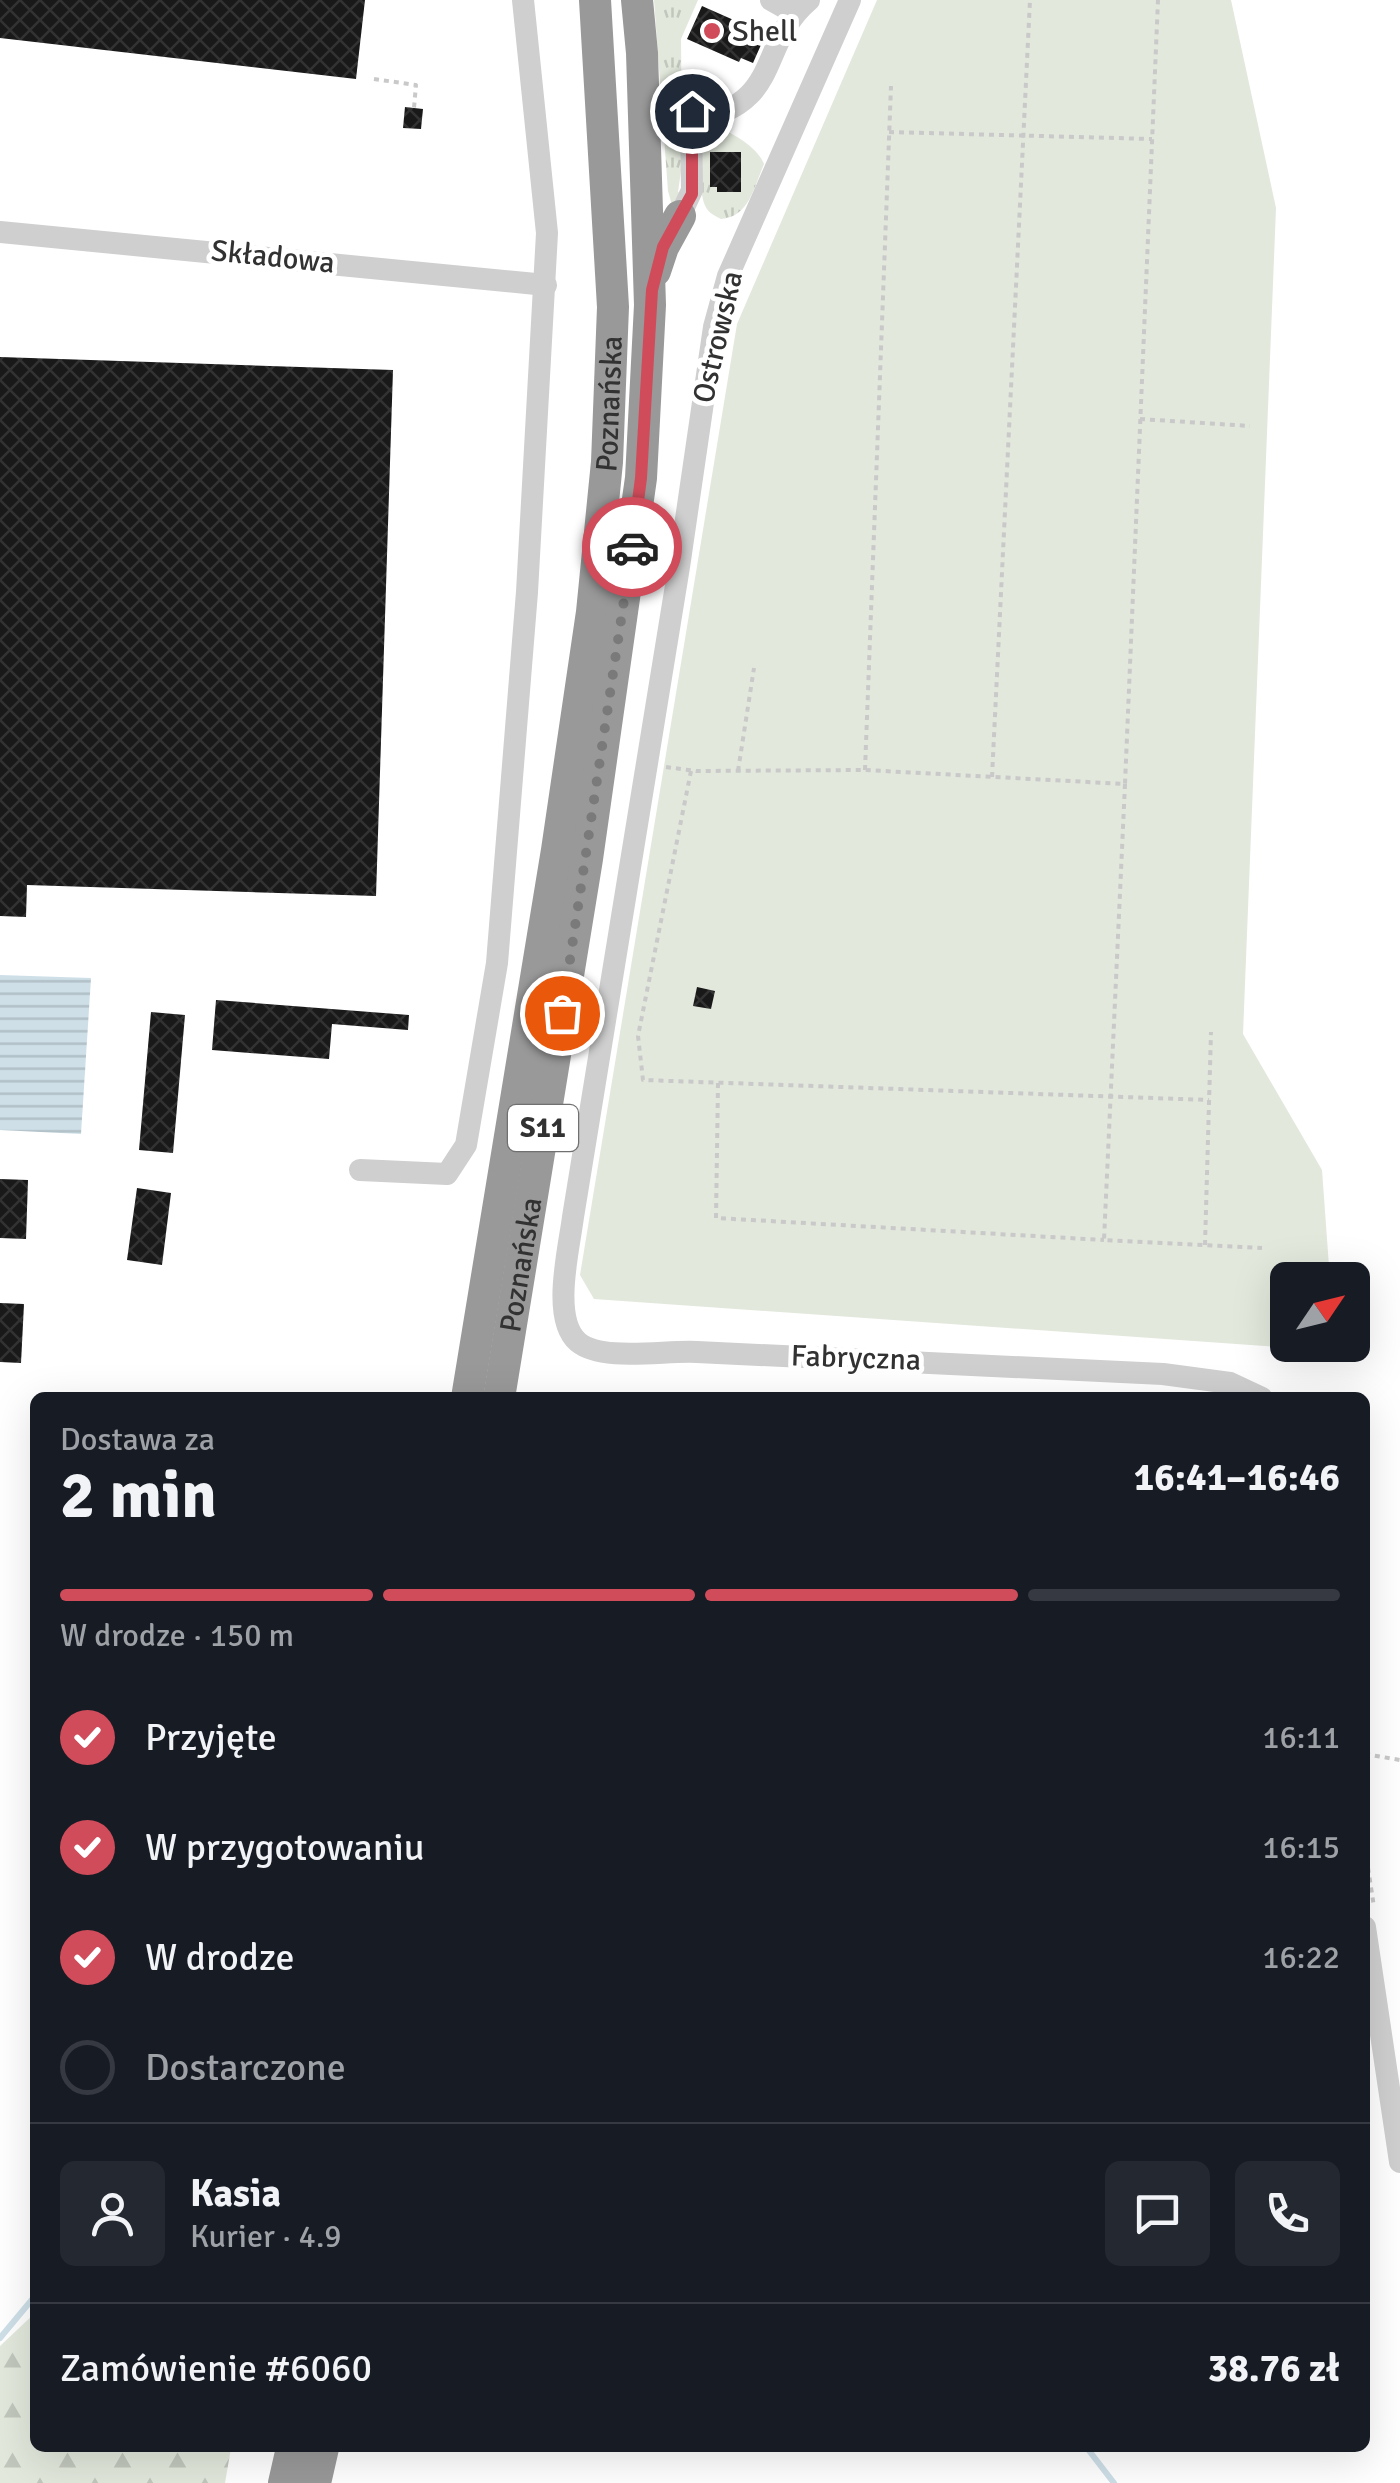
<!DOCTYPE html>
<html lang="pl">
<head>
<meta charset="utf-8">
<style>
	body { margin:0; font-family:Signika,sans-serif; background:#242831; color:#f1f3f6; height:100vh; display:flex; flex-direction:column; font-size:38px; white-space:nowrap }
	* { box-sizing:border-box; margin:0 }
	p { font-size:32px; color:#9ea1a6 }
	.icon { flex:none; width:55px; height:55px; fill:none; stroke:currentColor; stroke-width:2; stroke-linecap:round; stroke-linejoin:round }
	.map { position:relative; flex:1; overflow:hidden }
	.side { position:absolute; left:30px; top:1392px; width:1340px; height:1060px; display:flex; flex-direction:column; background:#171b24; border-radius:15px; box-shadow:0 10px 40px #0002 }
	.side>* { flex:none }
	.needle { width:65px; rotate:55deg }
	.buttons { position:absolute; left:1270px; top:1262px; display:grid; gap:20px }
	.buttons a { display:grid; place-items:center; width:100px; height:100px; border-radius:15px; background:#171b24; box-shadow:0 10px 40px #0002; font-size:50px }
	.pin { position:absolute; display:grid; place-items:center; width:85px; height:85px; color:#fff; margin:-42px; border:5px solid #fff; border-radius:50%; box-shadow:0 2px 10px #0007 }
	.courier { position:absolute; display:grid; place-items:center; width:100px; height:100px; margin:-50px; border:8px solid #d14c5b; border-radius:50%; background:#fff; color:#222; box-shadow:0 2px 12px #0007 }
	.headline em { font-style:normal; font-weight:700 }
	.headline div { display:flex; flex-direction:column-reverse }
	.headline { display:flex; align-items:center; justify-content:space-between; height:170px; padding:0 30px }
	h1 { font-size:65px; font-weight:700; line-height:75px }
	.bar { display:grid; grid-template-columns:repeat(4,1fr); gap:15px 10px; align-content:center; height:120px; padding:0 30px }
	.bar i { height:12px; border-radius:8px; background:#363941 }
	.bar .on { background:#d14c5b }
	.bar p { grid-column:span 4 }
	.line { display:flex; align-items:center; gap:25px; padding:0 30px; border-top:2px solid #363941 }
	.line div { flex:1 }
	.round { display:grid; place-items:center; flex:none; width:105px; height:105px; border-radius:15px; background:#242831 }
	ol { padding:0 30px; list-style:none }
	li { display:flex; align-items:center; gap:30px; height:110px }
	li p { margin-inline-start:auto }
	li .icon { padding:10px; border-radius:50%; background:#d14c5b; color:#fff; stroke-width:4 }
	li:last-child { color:#9ea1a6 }
	li i { width:55px; height:55px; border:5px solid #363941; border-radius:50% }
	.map>svg:first-child { display:block }
	.grass { fill:url(#grass-tufts) }
	.forest { fill:url(#forest-firs) }
	.green { fill:#e2e8dc }
	.water { fill:url(#water-rules) }
	.lines { fill:none; stroke-linecap:round; stroke-linejoin:round }
	.stream { stroke:#cedfe8; stroke-width:6 }
	.building { fill:url(#building-cross-hatch) }
	.path { stroke:#c9c9c9; stroke-width:4; stroke-dasharray:5 5; stroke-linecap:butt }
	.minor { stroke:#cfcfcf; stroke-width:22 }
	.highway { stroke:#999; stroke-width:32 }
	.done { stroke:#7a7a7a; stroke-width:10; stroke-dasharray:0 18 }
	.route { stroke:#d14c5b; stroke-width:12 }
	.poi-dot { fill:#d14c5b; stroke:#fff; stroke-width:4 }
	.labels { text-anchor:middle; dominant-baseline:central; stroke-width:10; stroke-linejoin:round; paint-order:stroke }
	.shield { fill:#fff; stroke:#707070; stroke-width:2.5 }
	.shield-label { font-size:28px; font-weight:bold; fill:#323232 }
	.poi-label { font-size:30px; fill:#323232; stroke:#fff; text-anchor:start }
	.street-label { font-size:30px; fill:#323232; stroke:#fff }
</style>
</head>
<body>
<div class="map">
<svg width="1400" height="2483" viewBox="0 0 1400 2483">
	<defs>
		<pattern id="grass-tufts" width="24" height="20" patternUnits="userSpaceOnUse" patternTransform="scale(2.5)"><rect width="24" height="20" fill="#e2e8dc"/><path d="M3 7l-1-3M5 7V3M7 7l1-3M15 17l-1-3M17 17v-4M19 17l1-3" fill="none" stroke="#c2c7bd"/></pattern>
		<pattern id="forest-firs" width="22" height="20" patternUnits="userSpaceOnUse" patternTransform="scale(2.5)"><rect width="22" height="20" fill="#e2e8dc"/><path d="M5 1l3.5 6h-7zM16 11l3.5 6h-7z" fill="#c2c7bd"/></pattern>
		<pattern id="water-rules" width="6" height="5" patternUnits="userSpaceOnUse" patternTransform="scale(2.5)"><rect width="6" height="5" fill="#cedfe8"/><path d="M0 2.5h6" fill="none" stroke="#b1c0c7"/></pattern>
		<pattern id="building-cross-hatch" width="8" height="8" patternUnits="userSpaceOnUse" patternTransform="scale(2.5)"><rect width="8" height="8" fill="#191919"/><path d="M0 0l8 8M0 8l8-8" fill="none" stroke="#323232"/></pattern>
	</defs>
	<rect width="100%" height="100%" fill="#fff"/>
	<g class="grass">
		<polygon points="654,0 698,0 681,39 682,164 678,192 681,193 672,205 668,191"/>
		<path d="M724 130C738 136 759 150 764 164 754 187 749 217 721 219 713 215 707 212 704 203 699 187 698 144 709 132Z"/>
	</g>
	<polygon class="forest" points="35,2313 35,2448 231,2448 225,2483 0,2483 0,2346"/>
	<polygon class="green" points="877,0 1231,0 1276,208 1243,1034 1322,1170 1330,1280 1288,1280 1288,1345 1335,1345 1336,1351 594,1299 580,1275 737,324"/>
	<polygon class="water" points="0,975 91,978 81,1134 0,1130"/>
	<g class="lines">
		<g class="stream">
			<polyline points="0,2338 35,2296"/>
			<polyline points="1087,2448 1114,2483"/>
		</g>
	</g>
	<g class="building">
		<polygon points="0,0 365,0 356,79 0,38"/>
		<polygon points="702,6 754,29 752,33 764,38 753,63 741,58 739,62 687,39"/>
		<polygon points="405,107 423,109 421,129 403,128"/>
		<polygon points="710,152 741,152 741,192 717,192 717,187 710,187"/>
		<polygon points="0,357 393,370 376,896 27,885 26,917 0,916"/>
		<polygon points="697,987 715,991 711,1009 693,1006"/>
		<polygon points="216,1000 409,1015 408,1030 332,1024 329,1059 212,1050"/>
		<polygon points="151,1012 185,1015 173,1153 139,1150"/>
		<polygon points="0,1179 28,1180 26,1239 0,1238"/>
		<polygon points="137,1188 171,1193 162,1265 127,1260"/>
		<polygon points="0,1303 24,1304 21,1363 0,1362"/>
	</g>
	<g class="lines">
		<g class="path">
			<polyline points="374,79 416,85 414,108"/>
			<polyline points="889,132 1152,139"/>
			<polyline points="1140,419 1250,426"/>
			<polyline points="666,767 696,771 865,770 1125,784 1158,0"/>
			<polyline points="865,770 891,86"/>
			<polyline points="691,771 638,1036 643,1080 1209,1100"/>
			<polyline points="738,771 754,668"/>
			<polyline points="992,777 1030,0"/>
			<polyline points="1125,784 1104,1240 1262,1248"/>
			<polyline points="718,1083 716,1218 1104,1240"/>
			<polyline points="1205,1245 1211,1032"/>
			<polyline points="1365,1754 1400,1760"/>
			<polyline points="1365,1848 1374,1907"/>
		</g>
		<g class="minor">
			<polyline points="771,0 794,13"/>
			<path d="M850 0 728 276 714 327 679 567 573 1217C569 1249 551 1319 578 1342 602 1362 665 1350 697 1352 853 1358 1008 1366 1163 1374L1230 1383 1262 1398"/>
			<path d="M692 121C785 104 756 45 809 0"/>
			<polyline points="680,216 692,190 691,111"/>
			<polyline points="0,232 546,285"/>
			<polyline points="360,1170 447,1174 466,1145 497,963 527,592 547,233 523,0"/>
			<polyline points="1365,1927 1400,2162"/>
		</g>
		<g class="highway">
			<polyline points="655,271 663,247 680,216"/>
			<path id="s1" d="M467 1398 557 850 592 612 607 462 613 307 595 0"/>
			<path id="s2" d="M499 1398 587 859 641 478 650 305 642 53 637 0"/>
			<polyline points="284,2483 292,2448"/>
			<polyline points="315,2483 323,2448"/>
		</g>
	</g>
	<g class="lines">
		<polyline class="done" points="562,1013 632,547"/>
		<polyline class="route" points="632,547 641,478 652,290 663,247 692,194 692,111"/>
	</g>
	<circle class="poi-dot" cx="712" cy="31" r="10"/>
	<g class="labels">
		<rect class="shield" x="508" y="1105" width="70" height="46" rx="8"/>
		<g class="shield-label">
			<text x="543" y="1128">S11</text>
		</g>
		<g class="poi-label">
			<text x="732" y="31">Shell</text>
		</g>
		<g class="street-label">
			<text transform="translate(273 257) rotate(6)">Składowa</text>
			<text transform="translate(718 337) rotate(-77)">Ostrowska</text>
			<text stroke="none"><textPath href="#s1" startOffset="1005">Poznańska</textPath></text>
			<text stroke="none"><textPath href="#s2" startOffset="135">Poznańska</textPath></text>
			<text transform="translate(856 1358) rotate(2)">Fabryczna</text>
		</g>
	</g>
</svg>
<div class="buttons">
<a><svg class="needle" viewBox="-14 -14 28 28"><path d="M0-13l5 13h-10z" fill="#e53935"/><path d="M0 13l5-13h-10z" fill="#9ea1a6"/></svg></a>
</div>
<div class="pin" style="left:562px;top:1013px;background:#ea580c"><svg class="icon" aria-label="bag" viewBox="0 0 24 24"><path d="M5 8h14l-1 12H6zM9 8a3 3 0 0 1 6 0"/></svg></div>
<div class="pin" style="left:692px;top:111px;background:#1f2937"><svg class="icon" aria-label="home" viewBox="0 0 24 24"><path d="M3 11l9-7 9 7M6 9v11h12V9"/></svg></div>
<div class="courier" style="left:632px;top:547px"><svg class="icon" aria-label="car" viewBox="0 0 24 24"><path d="M5 17H2v-5l4-1 3-4h7l3 4 3 1v5h-3M9 17h6M6 11h13"/><circle cx="7" cy="17" r="2"/><circle cx="17" cy="17" r="2"/></svg></div>
<section class="side">
<div class="headline"><div><h1>2 min</h1><p>Dostawa za</p></div><em>16:41–16:46</em></div>
<div class="bar"><i class="on"></i><i class="on"></i><i class="on"></i><i></i><p>W drodze · 150 m</p></div>
<ol>
<li><svg class="icon" aria-label="check" viewBox="0 0 24 24"><path d="M5 12l5 5 9-10"/></svg>Przyjęte<p>16:11</p></li>
<li><svg class="icon" aria-label="check" viewBox="0 0 24 24"><path d="M5 12l5 5 9-10"/></svg>W przygotowaniu<p>16:15</p></li>
<li><svg class="icon" aria-label="check" viewBox="0 0 24 24"><path d="M5 12l5 5 9-10"/></svg>W drodze<p>16:22</p></li>
<li><i></i>Dostarczone</li>
</ol>
<div class="line" style="height:180px"><a class="round"><svg class="icon" aria-label="person" viewBox="0 0 24 24"><circle cx="12" cy="8" r="4"/><path d="M4 21q1-7 8-7t8 7"/></svg></a><div><b>Kasia</b><p>Kurier · 4.9</p></div><a class="round"><svg class="icon" aria-label="chat" viewBox="0 0 24 24"><path d="M4 5h16v11H9l-5 4z"/></svg></a><a class="round"><svg class="icon" aria-label="phone" viewBox="0 0 24 24"><path d="M5 4h4l2 5-3 2q2 4 5 5l2-3 5 2v4C11 20 4 13 5 4z"/></svg></a></div>
<div class="line" style="height:130px"><div>Zamówienie #6060</div><b>38.76 zł</b></div>
</section>
</div>
</body>
</html>
